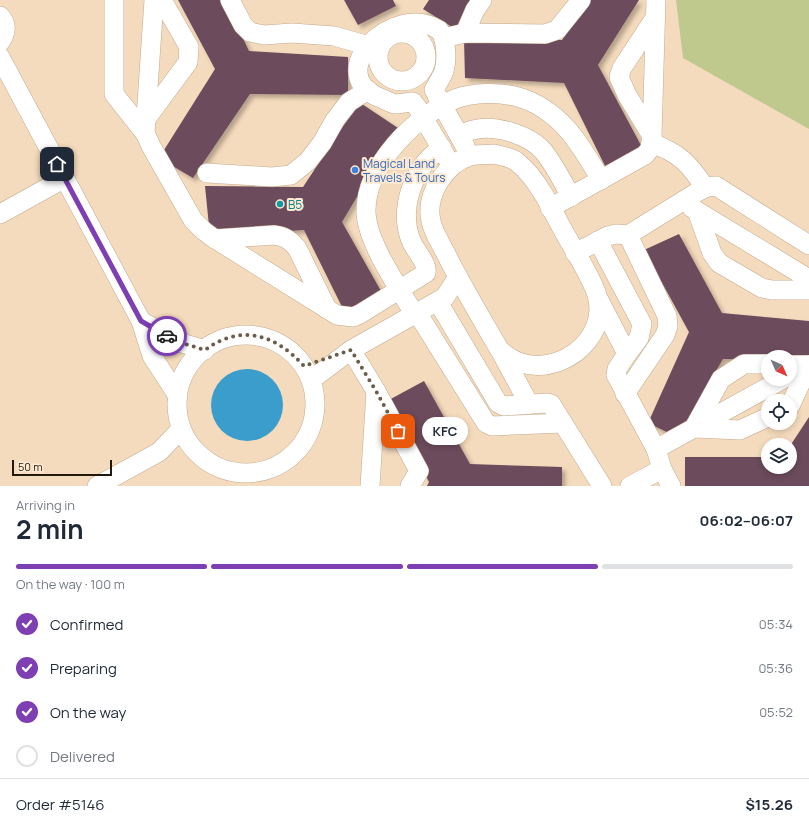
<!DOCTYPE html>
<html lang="en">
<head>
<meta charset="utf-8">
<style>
	body { margin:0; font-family:Manrope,sans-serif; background:#f2f2f3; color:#1f2937; height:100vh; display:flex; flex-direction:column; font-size:15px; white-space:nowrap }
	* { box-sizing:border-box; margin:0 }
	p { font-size:13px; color:#747a83 }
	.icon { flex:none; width:22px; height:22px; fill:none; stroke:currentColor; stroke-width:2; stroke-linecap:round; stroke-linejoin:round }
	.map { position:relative; height:486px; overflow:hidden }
	.details { display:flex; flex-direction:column; background:#fff; flex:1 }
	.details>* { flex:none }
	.needle { width:26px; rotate:135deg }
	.controls { position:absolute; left:761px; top:350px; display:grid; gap:8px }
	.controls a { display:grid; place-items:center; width:36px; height:36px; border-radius:50%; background:#fff; box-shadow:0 2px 6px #0003; font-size:20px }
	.scale { position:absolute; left:12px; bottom:10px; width:100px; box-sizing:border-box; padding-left:4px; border:2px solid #22190e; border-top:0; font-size:11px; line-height:14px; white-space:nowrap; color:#22190e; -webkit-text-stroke:3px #fee9d1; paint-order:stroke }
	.pin { position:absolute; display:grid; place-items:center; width:34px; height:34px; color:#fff; margin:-17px; border-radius:8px; box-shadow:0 2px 6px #0006 }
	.courier { position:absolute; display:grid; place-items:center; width:40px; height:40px; margin:-20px; border:3px solid #7e3fb3; border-radius:50%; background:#fff; color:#222; box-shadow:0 1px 5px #0007 }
	.bubble { position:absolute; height:28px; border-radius:14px; background:#fff; box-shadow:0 2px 6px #0003; font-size:13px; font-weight:700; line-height:28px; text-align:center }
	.overview em { font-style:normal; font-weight:700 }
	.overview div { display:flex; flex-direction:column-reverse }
	.overview { display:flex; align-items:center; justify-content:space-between; height:68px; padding:0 16px }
	h1 { font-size:26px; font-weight:700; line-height:30px }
	.bar { display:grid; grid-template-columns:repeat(4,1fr); gap:6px 4px; align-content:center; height:48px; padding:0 16px }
	.bar i { height:5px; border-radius:3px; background:#e0e1e3 }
	.bar .current { background:#7e3fb3 }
	.bar p { grid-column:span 4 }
	.line { display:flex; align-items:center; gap:10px; padding:0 16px; border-top:1px solid #e0e1e3 }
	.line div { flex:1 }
	ol { padding:0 16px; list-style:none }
	li { display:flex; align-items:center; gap:12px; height:44px }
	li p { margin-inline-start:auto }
	li .icon { padding:4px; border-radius:50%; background:#7e3fb3; color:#fff; stroke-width:4 }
	li:last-child { color:#747a83 }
	li i { width:22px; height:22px; border:2px solid #e0e1e3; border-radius:50% }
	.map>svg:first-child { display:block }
	.green { fill:#bfc98e }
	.water { fill:#3a9dcb }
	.building { fill:#6c4c5b; filter:url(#shadow) }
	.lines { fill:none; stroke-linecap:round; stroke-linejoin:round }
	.minor-casing { stroke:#c3aa8e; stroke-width:20 }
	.minor { stroke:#fff; stroke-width:19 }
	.done { stroke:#6c5d4b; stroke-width:4; stroke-dasharray:0 7.2 }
	.route { stroke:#7e3fb3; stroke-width:5 }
	.shop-dot { fill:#3f7fe0; stroke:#fee9d1; stroke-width:1.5 }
	.culture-dot { fill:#0f9aa8; stroke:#fee9d1; stroke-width:1.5 }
	.labels { text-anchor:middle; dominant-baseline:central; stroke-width:4; stroke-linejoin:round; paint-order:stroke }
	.shop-label { font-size:12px; fill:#366cbe; stroke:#fee9d1; text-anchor:start }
	.culture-label { font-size:12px; fill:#0d838f; stroke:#fee9d1; text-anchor:start }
</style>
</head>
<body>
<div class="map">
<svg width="809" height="486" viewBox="0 0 809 486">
	<defs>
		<filter id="shadow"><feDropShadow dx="3.5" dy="3.5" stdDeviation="2" flood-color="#0004"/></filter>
	</defs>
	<rect width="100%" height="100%" fill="#f5dbbd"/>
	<polygon class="green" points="676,0 809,0 809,129 683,58"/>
	<circle class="water" cx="247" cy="405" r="36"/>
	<g class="building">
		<polygon points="178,0 225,0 249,51 348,57 348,95 250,94 193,178 159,158 215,69"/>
		<polygon points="344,0 393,0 396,6 358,25"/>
		<polygon points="429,0 478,0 457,30 423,9"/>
		<polygon points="589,0 639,0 598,65 644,151 607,170 564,83 465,78 464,40 562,40"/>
		<polygon points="359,102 398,128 342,222 385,298 347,317 304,230 210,236 205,186 303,187"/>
		<polygon points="679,234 722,313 809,321 809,360 790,357 768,357 768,360 723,359 677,437 648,423 689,332 644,250"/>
		<polygon points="424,381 470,464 562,467 562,486 427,486 429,482 387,401"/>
		<polygon points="809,417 809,486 685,486 685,457 768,457 768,467 790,467 790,446"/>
	</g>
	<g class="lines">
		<g class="minor-casing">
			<g id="minor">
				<polyline points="114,0 114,94 145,133"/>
				<path d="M154 0 145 133 151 146 193 220 204 231 212 237 337 315 353 317 360 314 426 273C428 264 416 251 412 243 398 211 412 167 442 148"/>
				<polyline points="230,0 243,25 250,32 264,35 292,33 334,36 362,44"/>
				<path d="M0 16C8 24 6 34 0 42"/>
				<polyline points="465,33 475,10 482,0"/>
				<circle cx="402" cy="57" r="24"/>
				<polyline points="444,38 465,33 545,34 557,30 581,0"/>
				<polyline points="0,57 141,321"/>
				<polyline points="437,96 465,146"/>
				<path d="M413 102C407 102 400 104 395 104 391 103 387 101 383 99 319 76 392 0 439 30 447 39 447 60 444 71 442 77 437 84 434 90"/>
				<polyline points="417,107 447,158"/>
				<polyline points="146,119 188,62 189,47 162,0"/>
				<path d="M459 135C464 133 469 131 473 130 495 124 530 135 544 152 555 166 563 182 571 197"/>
				<polyline points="652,136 627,95 619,77 622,68 655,18"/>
				<path d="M651 143C678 152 690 164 705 188"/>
				<path d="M494 154C502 156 511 157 517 162 527 170 536 182 542 192 550 204 556 218 563 230 573 249 590 274 597 295 598 299 599 305 599 310 597 357 533 385 499 349 481 318 462 286 446 254 441 244 433 232 431 221 425 195 445 164 470 156 477 154 487 155 494 154Z"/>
				<polyline points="207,173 272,177 291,175 308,161 322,143 335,120 349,102 368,90"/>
				<polyline points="550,208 645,155 650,149 652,136 656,0"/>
				<polyline points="692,208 809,279"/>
				<polyline points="697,211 712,253 719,263 762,288 772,290 809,290"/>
				<polyline points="0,214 65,178"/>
				<path d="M215 239 274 235C284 236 290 240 297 248L327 309"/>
				<polyline points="598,241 642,324 639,338 627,354"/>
				<polyline points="575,253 608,236 616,234 628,235 699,191 707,187 716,186 809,245"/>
				<polyline points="599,300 627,354 617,369 616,375 656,449 662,469 671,486"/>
				<polyline points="438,302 498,403 504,406 547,403 551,404 602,486"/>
				<polyline points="418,314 486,423 492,426 563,423"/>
				<path d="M415 315C399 288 367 243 366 212 365 166 415 116 455 99 474 92 499 92 518 97 560 109 581 145 601 180"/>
				<circle cx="246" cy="404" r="69"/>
				<polyline points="351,350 376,391"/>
				<polyline points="501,352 529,404"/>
				<polyline points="790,365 809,365"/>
				<polyline points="311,380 351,350 445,297 458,277"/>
				<polyline points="625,394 665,335 668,326 667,316 628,235"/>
				<polyline points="178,396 152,356 141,321 182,343 205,350"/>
				<polyline points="790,406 809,365"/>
				<polyline points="694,428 721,379 744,364 768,364"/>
				<polyline points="694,428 740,430 768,417"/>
				<polyline points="656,449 783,379"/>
				<polyline points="97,486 159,452 181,429"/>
				<polyline points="370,486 376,391 419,471 410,486"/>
				<polyline points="630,486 662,469"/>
			</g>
		</g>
		<use href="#minor" class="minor"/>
	</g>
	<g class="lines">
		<path class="done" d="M167 336 182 343 205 350C241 323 276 335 304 366L351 350 376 391 398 431"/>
		<polyline class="route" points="57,164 141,321 167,336"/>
	</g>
	<circle class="shop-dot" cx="355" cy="170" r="4"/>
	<circle class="culture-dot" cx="280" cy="204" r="4"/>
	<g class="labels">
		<g class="shop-label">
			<text x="363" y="163">Magical Land<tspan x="363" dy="14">Travels &amp; Tours</tspan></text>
		</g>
		<g class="culture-label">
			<text x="288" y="204">B5</text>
		</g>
	</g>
</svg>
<div class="controls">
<a><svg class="needle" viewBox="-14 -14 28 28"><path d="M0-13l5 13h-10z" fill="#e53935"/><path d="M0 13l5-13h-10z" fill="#747a83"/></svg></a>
<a><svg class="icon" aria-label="locate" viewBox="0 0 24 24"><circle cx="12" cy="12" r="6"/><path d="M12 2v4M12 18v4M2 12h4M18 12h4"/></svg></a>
<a><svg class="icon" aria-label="layers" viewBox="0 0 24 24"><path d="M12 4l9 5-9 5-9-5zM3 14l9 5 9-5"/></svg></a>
</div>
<div class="scale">50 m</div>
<div class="pin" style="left:398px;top:431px;background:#ea580c"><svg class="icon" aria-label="bag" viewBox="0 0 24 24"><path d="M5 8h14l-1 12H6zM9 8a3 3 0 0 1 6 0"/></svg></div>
<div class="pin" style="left:57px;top:164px;background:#1f2937"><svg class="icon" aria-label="home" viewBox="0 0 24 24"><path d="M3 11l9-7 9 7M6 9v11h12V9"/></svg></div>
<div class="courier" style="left:167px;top:336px"><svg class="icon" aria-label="car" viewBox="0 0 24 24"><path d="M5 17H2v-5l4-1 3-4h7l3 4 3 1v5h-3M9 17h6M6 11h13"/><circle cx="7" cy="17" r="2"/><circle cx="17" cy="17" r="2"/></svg></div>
<div class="bubble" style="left:422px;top:417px;width:46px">KFC</div>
</div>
<section class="details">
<div class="overview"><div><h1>2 min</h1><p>Arriving in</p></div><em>06:02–06:07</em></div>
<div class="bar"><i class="current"></i><i class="current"></i><i class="current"></i><i></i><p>On the way · 100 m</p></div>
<ol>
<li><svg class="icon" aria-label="check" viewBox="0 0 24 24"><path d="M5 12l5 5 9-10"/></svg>Confirmed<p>05:34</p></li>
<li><svg class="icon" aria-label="check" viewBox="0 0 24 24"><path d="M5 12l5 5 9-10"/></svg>Preparing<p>05:36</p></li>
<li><svg class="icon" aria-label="check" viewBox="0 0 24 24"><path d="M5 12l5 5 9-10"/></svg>On the way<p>05:52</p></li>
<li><i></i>Delivered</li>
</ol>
<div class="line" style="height:52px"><div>Order #5146</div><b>$15.26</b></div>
</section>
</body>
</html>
